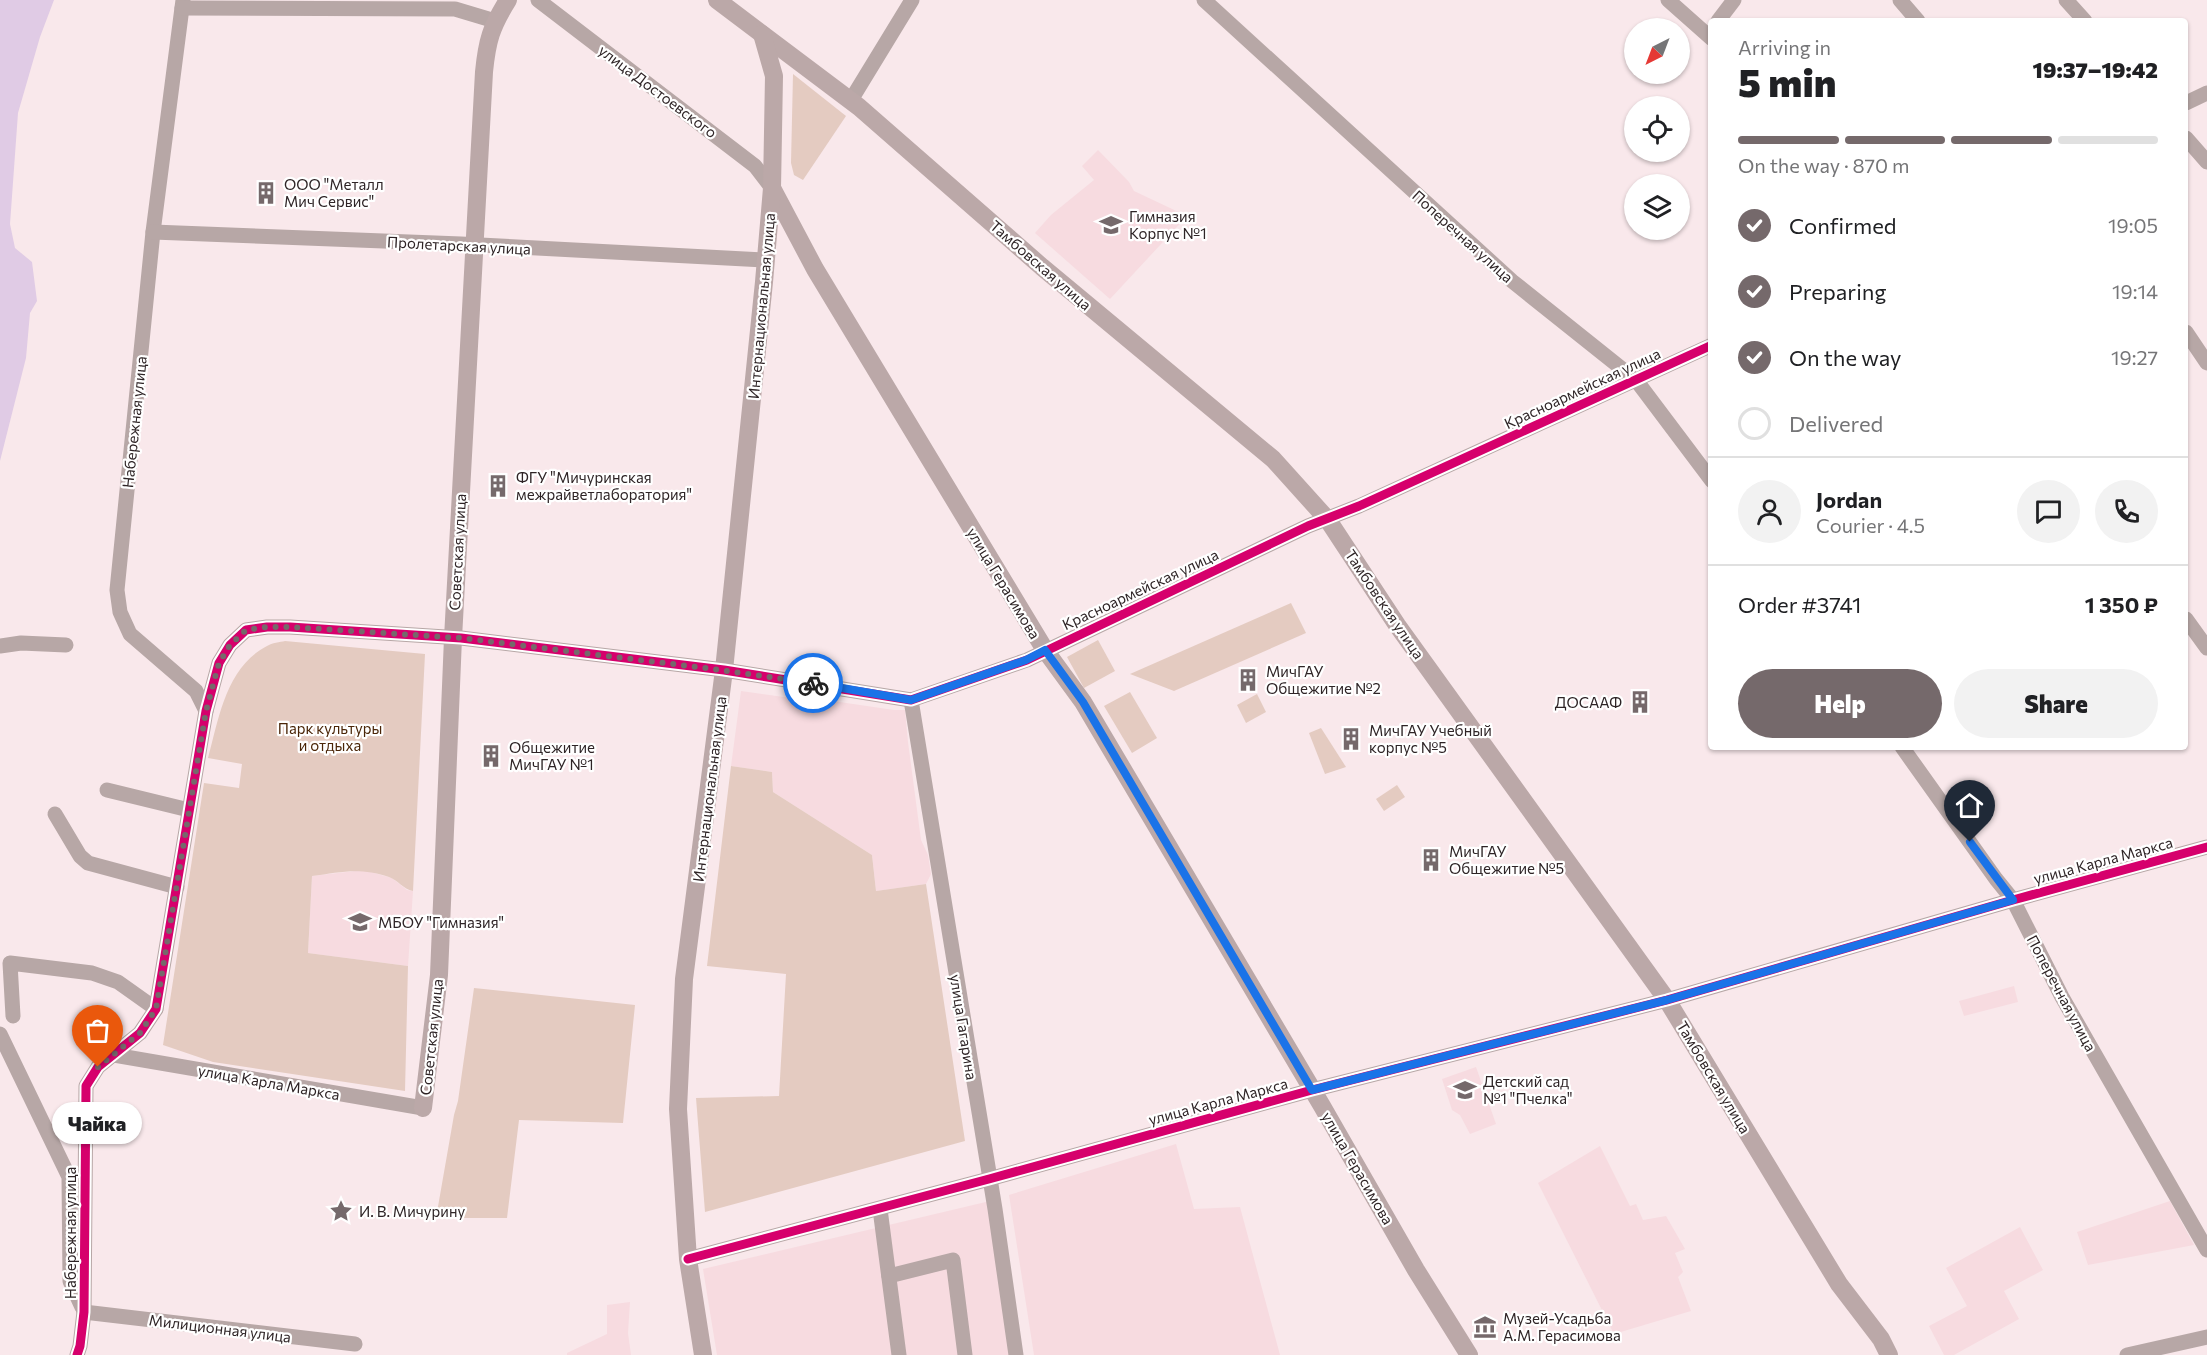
<!DOCTYPE html>
<html lang="en">
<head>
<meta charset="utf-8">
<style>
	body { margin:0; font-family:Commissioner,sans-serif; background:#f2f2f2; color:#202124; height:100vh; display:flex; flex-direction:column; font-size:22px; white-space:nowrap }
	* { box-sizing:border-box; margin:0 }
	p { font-size:20px; color:#757577 }
	.icon { flex:none; width:33px; height:33px; fill:none; stroke:currentColor; stroke-width:2; stroke-linecap:round; stroke-linejoin:round }
	.map { position:relative; flex:1; overflow:hidden }
	.sheet { position:absolute; left:1708px; top:18px; width:480px; height:732px; display:flex; flex-direction:column; background:#fff; border-radius:6px; box-shadow:0 2px 4px #0004 }
	.sheet>* { flex:none }
	.needle { width:39px; rotate:222deg }
	.fabs { position:absolute; left:1624px; top:18px; display:grid; gap:12px }
	.fabs a { display:grid; place-items:center; width:66px; height:66px; border-radius:50%; background:#fff; box-shadow:0 2px 4px #0004; font-size:30px }
	.pin { position:absolute; display:grid; place-items:center; width:51px; height:51px; color:#fff; margin:-62px -26px; border-radius:50% 50% 50% 0; rotate:-45deg; box-shadow:0 0 6px #0007 }
	.pin .icon { rotate:45deg }
	.courier { position:absolute; display:grid; place-items:center; width:60px; height:60px; margin:-30px; border:4px solid #1a73e8; border-radius:50%; background:#fff; color:#222; box-shadow:0 2px 8px #0007 }
	.bubble { position:absolute; height:42px; border-radius:21px; background:#fff; box-shadow:0 2px 4px #0004; font-size:20px; font-weight:800; line-height:42px; text-align:center }
	.overview em { font-style:normal; font-weight:800 }
	.overview div { display:flex; flex-direction:column-reverse }
	.overview { display:flex; align-items:center; justify-content:space-between; height:102px; padding:0 30px }
	h1 { font-size:39px; font-weight:800; line-height:45px }
	.bar { display:grid; grid-template-columns:repeat(4,1fr); gap:9px 6px; align-content:center; height:72px; padding:0 30px }
	.bar i { height:8px; border-radius:4px; background:#e0e0e0 }
	.bar .on { background:#75696b }
	.bar p { grid-column:span 4 }
	.line { display:flex; align-items:center; gap:15px; padding:0 30px; border-top:2px solid #e0e0e0 }
	.line div { flex:1 }
	.round { display:grid; place-items:center; flex:none; width:63px; height:63px; border-radius:32px; background:#f2f2f2 }
	ol { padding:0 30px; list-style:none }
	li { display:flex; align-items:center; gap:18px; height:66px }
	li p { margin-inline-start:auto }
	li .icon { padding:6px; border-radius:50%; background:#75696b; color:#fff; stroke-width:4 }
	li:last-child { color:#757577 }
	li i { width:33px; height:33px; border:3px solid #e0e0e0; border-radius:50% }
	.primary-button { display:flex; gap:12px; margin-top:auto; padding:12px 30px }
	.primary-button a { flex:1; height:69px; border-radius:36px; background:#75696b; color:#fff; font-size:24px; font-weight:800; line-height:69px; text-align:center }
	.primary-button a+a { background:#f2f2f2; color:#202124 }
	.map>svg:first-child { display:block }
	.built { fill:#f7dbe0 }
	.green { fill:#e4cbc1 }
	.water { fill:#e0cbe5 }
	.lines { fill:none; stroke-linecap:round; stroke-linejoin:round }
	.minor { stroke:#b7a7a6; stroke-width:15 }
	.major { stroke:#bba8a8; stroke-width:18 }
	.cycleway-casing { stroke:#fff; stroke-width:13 }
	.cycleway { stroke:#d6006c; stroke-width:9 }
	.done { stroke:#75696b; stroke-width:6; stroke-dasharray:0 10.8 }
	.route { stroke:#1a73e8; stroke-width:8 }
	.labels { text-anchor:middle; dominant-baseline:central; stroke-width:4.5; stroke-linejoin:round; paint-order:stroke }
	.street-label { font-size:15px; fill:#2e2426; stroke:#fff }
	.poi-label { font-size:15px; fill:#2e2426; stroke:#fff; text-anchor:start }
	.park-label { font-size:15px; fill:#4a2507; stroke:#fff }
</style>
</head>
<body>
<div class="map">
<svg width="2207" height="1355" viewBox="0 0 2207 1355">
	<rect width="100%" height="100%" fill="#f9e8eb"/>
	<g class="built">
		<polygon points="1098,150 1129,182 1134,191 1187,216 1110,299 1035,233 1051,215 1094,180 1082,166"/>
		<polygon points="741,691 806,700 826,700 894,710 905,710 908,742 921,840 928,855 931,874 926,884 876,891 872,855 773,792 772,772 731,766"/>
		<polygon points="364,870 392,878 407,890 413,891 408,966 308,953 312,876"/>
		<polygon points="2014,986 2018,1002 1964,1016 1959,1001"/>
		<polygon points="1476,1067 1496,1124 1470,1134 1460,1115 1452,1110 1442,1079"/>
		<polygon points="1176,1144 1194,1209 1240,1207 1280,1355 1034,1355 1009,1195"/>
		<polygon points="1600,1146 1630,1206 1636,1204 1643,1220 1666,1216 1685,1249 1675,1253 1683,1272 1678,1277 1691,1311 1614,1334 1538,1183"/>
		<polygon points="990,1201 1011,1355 717,1355 703,1269"/>
		<polygon points="2170,1201 2194,1245 2088,1265 2077,1232"/>
		<polygon points="2020,1227 2043,1270 2004,1291 2019,1319 1954,1355 1944,1355 1929,1326 1967,1306 1946,1268"/>
		<polygon points="630,1302 628,1333 631,1355 567,1355 567,1353 607,1334 607,1305"/>
	</g>
	<g class="green">
		<polygon points="793,74 846,116 803,180 794,175 791,163"/>
		<polygon points="1291,603 1306,633 1174,691 1130,674"/>
		<polygon points="1098,640 1115,671 1084,688 1067,657"/>
		<path d="M285 641 425 654 413 891C403 889 398 880 389 877 360 867 341 872 312 876L308 953 408 966 405 1091 213 1062 163 1045 204 783 239 788 242 764 208 758C219 718 226 667 267 646 272 643 280 642 285 641Z"/>
		<polygon points="1130,692 1157,738 1132,753 1104,706"/>
		<polygon points="1257,694 1266,712 1246,723 1237,705"/>
		<polygon points="1321,728 1346,767 1325,774 1309,733"/>
		<polygon points="731,766 772,772 773,792 872,855 876,891 926,884 965,1141 705,1212 696,1098 779,1096 786,974 707,966"/>
		<polygon points="1397,785 1405,797 1384,811 1376,799"/>
		<polygon points="474,988 635,1005 623,1123 519,1120 507,1218 436,1218 454,1115 458,1101"/>
	</g>
	<polygon class="water" points="0,0 54,0 40,37 18,113 10,224 15,248 32,262 37,301 30,313 26,358 0,461"/>
	<g class="lines">
		<g class="minor">
			<polyline points="183,0 153,232 117,590 120,612 130,634 196,691 206,711"/>
			<polyline points="538,0 755,166 772,188"/>
			<polyline points="1204,0 1512,281 1636,380 1712,481"/>
			<polyline points="1668,0 1712,39"/>
			<polyline points="1900,0 1918,21"/>
			<polyline points="2066,0 2085,21"/>
			<polyline points="182,8 455,9 495,21"/>
			<polyline points="1718,21 1734,0"/>
			<polyline points="851,100 912,0"/>
			<polyline points="2186,103 2207,93"/>
			<polyline points="2186,138 2207,162"/>
			<polyline points="153,232 461,244 765,260"/>
			<polyline points="2186,332 2207,363"/>
			<polyline points="2186,619 2207,648"/>
			<polyline points="0,646 21,643 66,645"/>
			<polyline points="911,700 995,1209 1016,1355"/>
			<polyline points="1902,747 1996,879 2013,900 2062,997 2207,1250"/>
			<polyline points="107,790 189,810"/>
			<polyline points="55,814 80,856 88,863 177,887"/>
			<polyline points="13,1016 10,963 92,973 118,982 156,1009"/>
			<polyline points="0,1034 69,1177 70,1281 82,1307"/>
			<polyline points="114,1055 423,1108"/>
			<polyline points="880,1209 899,1355"/>
			<polyline points="688,1259 989,1179 1312,1090 1667,1000 2013,900 2207,847"/>
			<polyline points="889,1276 953,1260 965,1355"/>
			<polyline points="84,1312 355,1344"/>
			<polyline points="77,1355 80,1346 84,1312 86,1086 98,1067 140,1033 156,1009 206,711 219,663 230,645 246,630 267,627 290,627 461,638 724,670 911,700 1027,660 1308,526 1359,506 1712,345"/>
			<polyline points="2127,1355 2207,1337"/>
		</g>
		<g class="major">
			<polyline points="717,0 859,107 1042,267 1273,459 1328,520 1397,625 1667,1000 1839,1284 1881,1339 1889,1355"/>
			<polyline points="772,188 815,269 1045,650 1083,702 1322,1106 1416,1270 1469,1355"/>
			<path d="M423 1108 439 975 453 638 484 72C487 41 491 27 508 0"/>
			<polyline points="703,1355 688,1259 678,1109 684,979 724,670 764,282 772,188 774,76 762,34"/>
		</g>
		<g class="cycleway-casing">
			<g id="cycleway">
				<polyline points="688,1259 989,1179 1312,1090 1667,1000 2013,900 2207,847"/>
				<polyline points="77,1355 80,1346 84,1312 86,1086 98,1067 140,1033 156,1009 206,711 219,663 230,645 246,630 267,627 290,627 461,638 724,670 911,700 1027,660 1308,526 1359,506 1712,345"/>
			</g>
		</g>
		<use href="#cycleway" class="cycleway"/>
	</g>
	<g class="lines">
		<polyline class="done" points="98,1067 140,1033 156,1009 206,711 219,663 230,645 246,630 267,627 290,627 461,638 713,669 813,683"/>
		<polyline class="route" points="813,683 911,700 1026,660 1045,650 1083,702 1312,1090 1667,1000 2013,900 1970,842"/>
	</g>
	<defs>
		<g id="building-bare" transform="scale(1.8)"><path d="M-4-6H4V6H1V3H-1V6H-4ZM-2.5-4.3h1.7v1.8h-1.7ZM.8-4.3h1.7v1.8H.8ZM-2.5-1h1.7V.8h-1.7ZM.8-1h1.7V.8H.8Z" fill="#75696b" stroke="#fff" stroke-width="2.5" paint-order="stroke"/></g>
		<g id="school-bare" transform="scale(1.8)"><path d="M0-5L7-2L0 1L-7-2ZM-4 1L0 2.5L4 1V4Q0 6-4 4Z" fill="#75696b" stroke="#fff" stroke-width="2.5" paint-order="stroke"/></g>
		<g id="sight-bare" transform="scale(1.8)"><path d="M0-6L1.8-2.2L6-1.7L2.9 1.2L3.7 5.4L0 3.3L-3.7 5.4L-2.9 1.2L-6-1.7L-1.8-2.2Z" fill="#75696b" stroke="#fff" stroke-width="2.5" paint-order="stroke"/></g>
		<g id="museum-bare" transform="scale(1.8)"><path d="M0-6L6-3V-2H-6V-3ZM-5-1h2V3h-2ZM-1-1h2V3h-2ZM3-1h2V3H3ZM-6 4H6V6H-6Z" fill="#75696b" stroke="#fff" stroke-width="2.5" paint-order="stroke"/></g>
	</defs>
	<g fill-rule="evenodd">
		<use href="#building-bare" x="266" y="193"/>
		<use href="#school-bare" x="1111" y="225"/>
		<use href="#building-bare" x="498" y="486"/>
		<use href="#building-bare" x="1248" y="680"/>
		<use href="#building-bare" x="1640" y="702"/>
		<use href="#building-bare" x="1351" y="739"/>
		<use href="#building-bare" x="491" y="756"/>
		<use href="#building-bare" x="1431" y="860"/>
		<use href="#school-bare" x="360" y="922"/>
		<use href="#school-bare" x="1465" y="1090"/>
		<use href="#sight-bare" x="341" y="1211"/>
		<use href="#museum-bare" x="1485" y="1327"/>
	</g>
	<g class="labels">
		<g class="street-label">
			<text transform="translate(658 91) rotate(37)">улица Достоевского</text>
			<text transform="translate(1463 236) rotate(42)">Поперечная улица</text>
			<text transform="translate(459 245) rotate(3)">Пролетарская улица</text>
			<text transform="translate(1041 265) rotate(41)">Тамбовская улица</text>
			<text transform="translate(761 306) rotate(-85)">Интернациональная улица</text>
			<text transform="translate(1582 388) rotate(-25)">Красноармейская улица</text>
			<text transform="translate(134 422) rotate(-84)">Набережная улица</text>
			<text transform="translate(457 552) rotate(-87)">Советская улица</text>
			<text transform="translate(1004 583) rotate(59)">улица Герасимова</text>
			<text transform="translate(1140 589) rotate(-25)">Красноармейская улица</text>
			<text transform="translate(1385 604) rotate(56)">Тамбовская улица</text>
			<text transform="translate(709 789) rotate(-83)">Интернациональная улица</text>
			<text transform="translate(2103 860) rotate(-15)">улица Карла Маркса</text>
			<text transform="translate(2062 993) rotate(62)">Поперечная улица</text>
			<text transform="translate(964 1027) rotate(81)">улица Гагарина</text>
			<text transform="translate(431 1037) rotate(-84)">Советская улица</text>
			<text transform="translate(1714 1077) rotate(59)">Тамбовская улица</text>
			<text transform="translate(269 1082) rotate(10)">улица Карла Маркса</text>
			<text transform="translate(1218 1101) rotate(-15)">улица Карла Маркса</text>
			<text transform="translate(1358 1168) rotate(60)">улица Герасимова</text>
			<text transform="translate(70 1233) rotate(-90)">Набережная улица</text>
			<text transform="translate(220 1328) rotate(7)">Милиционная улица</text>
		</g>
		<g class="poi-label">
			<text x="284" y="184">ООО "Металл<tspan x="284" dy="17">Мич Сервис"</tspan></text>
			<text x="1129" y="216">Гимназия<tspan x="1129" dy="17">Корпус №1</tspan></text>
			<text x="516" y="477">ФГУ "Мичуринская<tspan x="516" dy="17">межрайветлаборатория"</tspan></text>
			<text x="1266" y="671">МичГАУ<tspan x="1266" dy="17">Общежитие №2</tspan></text>
			<text x="1622" y="702" text-anchor="end">ДОСААФ</text>
			<text x="1369" y="730">МичГАУ Учебный<tspan x="1369" dy="17">корпус №5</tspan></text>
			<text x="509" y="747">Общежитие<tspan x="509" dy="17">МичГАУ №1</tspan></text>
			<text x="1449" y="851">МичГАУ<tspan x="1449" dy="17">Общежитие №5</tspan></text>
			<text x="378" y="922">МБОУ "Гимназия"</text>
			<text x="1483" y="1081">Детский сад<tspan x="1483" dy="17">№1 "Пчелка"</tspan></text>
			<text x="359" y="1211">И. В. Мичурину</text>
			<text x="1503" y="1318">Музей-Усадьба<tspan x="1503" dy="17">А.М. Герасимова</tspan></text>
		</g>
		<g class="park-label">
			<text x="330" y="728">Парк культуры<tspan x="330" dy="17">и отдыха</tspan></text>
		</g>
	</g>
</svg>
<div class="fabs">
<a><svg class="needle" viewBox="-14 -14 28 28"><path d="M0-13l5 13h-10z" fill="#e53935"/><path d="M0 13l5-13h-10z" fill="#757577"/></svg></a>
<a><svg class="icon" aria-label="locate" viewBox="0 0 24 24"><circle cx="12" cy="12" r="6"/><path d="M12 2v4M12 18v4M2 12h4M18 12h4"/></svg></a>
<a><svg class="icon" aria-label="layers" viewBox="0 0 24 24"><path d="M12 4l9 5-9 5-9-5zM3 14l9 5 9-5"/></svg></a>
</div>
<div class="pin" style="left:98px;top:1067px;background:#ea580c"><svg class="icon" aria-label="bag" viewBox="0 0 24 24"><path d="M5 8h14l-1 12H6zM9 8a3 3 0 0 1 6 0"/></svg></div>
<div class="pin" style="left:1970px;top:842px;background:#1f2937"><svg class="icon" aria-label="home" viewBox="0 0 24 24"><path d="M3 11l9-7 9 7M6 9v11h12V9"/></svg></div>
<div class="courier" style="left:813px;top:683px"><svg class="icon" aria-label="bike" viewBox="0 0 24 24"><circle cx="6" cy="16" r="4"/><circle cx="18" cy="16" r="4"/><path d="M6 16l4-8h5l3 8M10 8l3 8H6M13 5h3"/></svg></div>
<div class="bubble" style="left:52px;top:1102px;width:90px">Чайка</div>
<section class="sheet">
<div class="overview"><div><h1>5 min</h1><p>Arriving in</p></div><em>19:37–19:42</em></div>
<div class="bar"><i class="on"></i><i class="on"></i><i class="on"></i><i></i><p>On the way · 870 m</p></div>
<ol>
<li><svg class="icon" aria-label="check" viewBox="0 0 24 24"><path d="M5 12l5 5 9-10"/></svg>Confirmed<p>19:05</p></li>
<li><svg class="icon" aria-label="check" viewBox="0 0 24 24"><path d="M5 12l5 5 9-10"/></svg>Preparing<p>19:14</p></li>
<li><svg class="icon" aria-label="check" viewBox="0 0 24 24"><path d="M5 12l5 5 9-10"/></svg>On the way<p>19:27</p></li>
<li><i></i>Delivered</li>
</ol>
<div class="line" style="height:108px"><a class="round"><svg class="icon" aria-label="person" viewBox="0 0 24 24"><circle cx="12" cy="8" r="4"/><path d="M4 21q1-7 8-7t8 7"/></svg></a><div><b>Jordan</b><p>Courier · 4.5</p></div><a class="round"><svg class="icon" aria-label="chat" viewBox="0 0 24 24"><path d="M4 5h16v11H9l-5 4z"/></svg></a><a class="round"><svg class="icon" aria-label="phone" viewBox="0 0 24 24"><path d="M5 4h4l2 5-3 2q2 4 5 5l2-3 5 2v4C11 20 4 13 5 4z"/></svg></a></div>
<div class="line" style="height:78px"><div>Order #3741</div><b>1 350 ₽</b></div>
<div class="primary-button"><a>Help</a><a>Share</a></div>
</section>
</div>
</body>
</html>
